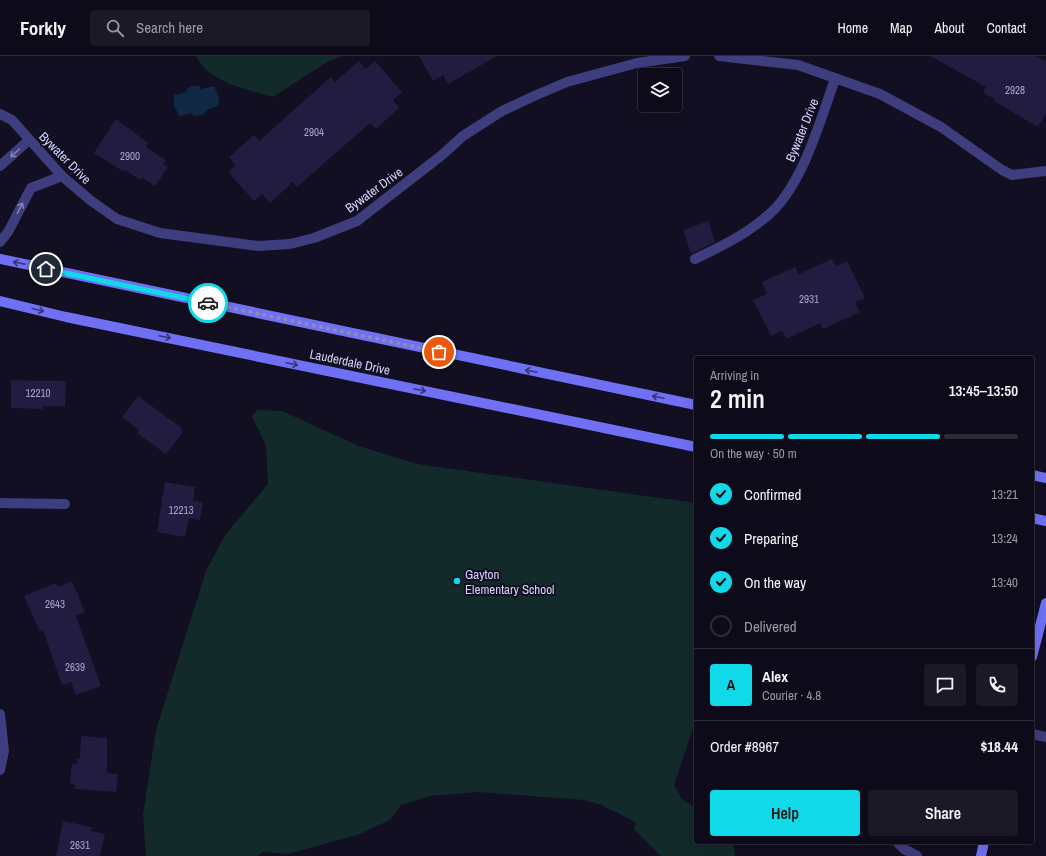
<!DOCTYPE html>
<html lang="en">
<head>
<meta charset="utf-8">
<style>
	body { margin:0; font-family:"Archivo Narrow",sans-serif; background:#1b1926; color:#f1f3f6; height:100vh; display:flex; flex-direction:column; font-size:15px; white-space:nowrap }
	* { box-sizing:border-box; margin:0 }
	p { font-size:13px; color:#9a9ba2 }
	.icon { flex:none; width:22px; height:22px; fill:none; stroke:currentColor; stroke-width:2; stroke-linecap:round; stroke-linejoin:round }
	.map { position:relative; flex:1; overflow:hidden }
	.sheet { position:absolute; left:694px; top:300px; width:340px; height:488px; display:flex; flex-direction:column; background:#0d0b19; border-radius:4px; box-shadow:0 4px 16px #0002,0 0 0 1px #2d2b38 }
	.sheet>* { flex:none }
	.controls { position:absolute; left:638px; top:12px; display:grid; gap:8px }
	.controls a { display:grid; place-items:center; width:44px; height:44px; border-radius:4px; background:#0d0b19; box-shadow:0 4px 16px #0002,0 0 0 1px #2d2b38; font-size:20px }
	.pin { position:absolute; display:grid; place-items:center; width:34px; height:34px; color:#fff; margin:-17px; border:2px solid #fff; border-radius:50%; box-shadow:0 1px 4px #0007 }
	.courier { position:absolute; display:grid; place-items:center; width:40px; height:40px; margin:-20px; border:3px solid #10daea; border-radius:50%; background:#fff; color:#222; box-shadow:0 1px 5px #0007 }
	.summary em { font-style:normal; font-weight:600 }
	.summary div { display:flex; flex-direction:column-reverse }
	.summary { display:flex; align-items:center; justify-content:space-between; height:68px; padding:0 16px }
	h1 { font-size:26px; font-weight:600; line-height:30px }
	.bar { display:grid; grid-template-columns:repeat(4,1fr); gap:6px 4px; align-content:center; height:48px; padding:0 16px }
	.bar i { height:5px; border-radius:3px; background:#2d2b38 }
	.bar .selected { background:#10daea }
	.bar p { grid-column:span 4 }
	.line { display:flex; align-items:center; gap:10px; padding:0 16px; border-top:1px solid #2d2b38 }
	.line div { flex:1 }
	.round { display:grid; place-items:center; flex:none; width:42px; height:42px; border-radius:4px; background:#1b1926 }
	ol { padding:0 16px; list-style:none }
	li { display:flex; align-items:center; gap:12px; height:44px }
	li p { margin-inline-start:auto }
	li .icon { padding:4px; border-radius:50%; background:#10daea; color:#111; stroke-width:4 }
	li:last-child { color:#9a9ba2 }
	li i { width:22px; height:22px; border:2px solid #2d2b38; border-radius:50% }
	.button { display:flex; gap:8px; margin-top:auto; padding:8px 16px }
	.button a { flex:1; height:46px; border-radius:4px; background:#10daea; color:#111; font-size:16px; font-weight:600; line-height:46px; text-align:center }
	.button a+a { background:#1b1926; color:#f1f3f6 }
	header { display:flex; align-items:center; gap:24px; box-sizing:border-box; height:56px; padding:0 20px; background:#0d0b19; border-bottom:1px solid #2d2b38 }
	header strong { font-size:19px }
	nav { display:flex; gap:22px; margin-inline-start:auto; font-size:14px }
	.search { width:280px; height:36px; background:#1b1926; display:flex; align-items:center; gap:10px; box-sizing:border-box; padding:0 14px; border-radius:4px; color:#9a9ba2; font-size:15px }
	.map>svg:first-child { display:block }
	.green { fill:#122a29 }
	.water { fill:#122847 }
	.building { fill:#221c40 }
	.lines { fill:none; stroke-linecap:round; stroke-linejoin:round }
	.service { stroke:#3e3d7d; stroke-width:10 }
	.minor { stroke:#3e3d7d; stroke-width:10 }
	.secondary { stroke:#7070f5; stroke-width:10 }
	.oneway { stroke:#8280b6 }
	.oneway2 { stroke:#373676 }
	.done { stroke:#908eaf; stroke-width:4; stroke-dasharray:0 7.2 }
	.route { stroke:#10daea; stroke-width:5 }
	.poi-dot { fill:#10daea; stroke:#110f21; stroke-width:1.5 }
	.labels { text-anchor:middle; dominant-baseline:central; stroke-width:4; stroke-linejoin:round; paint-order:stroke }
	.number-label { font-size:11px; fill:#a8a4cd }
	.street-label { font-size:13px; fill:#d5d2fc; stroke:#110f21 }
	.poi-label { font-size:13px; fill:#d5d2fc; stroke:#110f21; text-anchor:start }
</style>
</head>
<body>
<header>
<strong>Forkly</strong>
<div class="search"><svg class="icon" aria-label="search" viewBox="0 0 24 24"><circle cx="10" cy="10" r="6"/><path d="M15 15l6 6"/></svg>Search here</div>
<nav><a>Home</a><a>Map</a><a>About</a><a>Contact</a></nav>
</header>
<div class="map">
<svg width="1046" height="800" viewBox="0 0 1046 800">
	<rect width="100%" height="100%" fill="#110f21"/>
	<g class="green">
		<path d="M196 0H342L327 6 273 41C249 34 207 26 196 0Z"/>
		<polygon points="258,354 282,355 359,390 417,408 696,447 696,663 674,729 682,743 696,752 696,786 733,786 735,800 661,800 634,773 636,766 599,748 583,744 479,736 431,740 401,749 390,764 360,778 288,798 264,796 257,800 146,800 143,759 156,674 206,515 225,479 268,428 266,390 252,360"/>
	</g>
	<polygon class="water" points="191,30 200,30 200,33 214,30 219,42 218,50 206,54 206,56 202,59 193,60 192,57 179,60 174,49 174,39 187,36 187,33"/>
	<g class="building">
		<polygon points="419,0 497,0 448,28 443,19 433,25"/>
		<polygon points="930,0 1036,0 1046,5 1046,57 1038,71 994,45 995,43 983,37 986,31"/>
		<polygon points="359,5 366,13 375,5 402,36 393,44 399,52 376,73 370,67 297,131 293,126 270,147 262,138 254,145 228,116 236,109 229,101 254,79 259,85 331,21 335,26"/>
		<polygon points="116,63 148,87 146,91 166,104 163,108 168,111 155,130 142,121 140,124 125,114 124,116 94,97"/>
		<polygon points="708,165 715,186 691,198 683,174"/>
		<polygon points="832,203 836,210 847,205 865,242 855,246 860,256 823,273 820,267 786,283 782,275 771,280 753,244 767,238 762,226 795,211 799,218"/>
		<polygon points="11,324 66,325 65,350 43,350 43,353 11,352"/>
		<polygon points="138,340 183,373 181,374 183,376 166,398 137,377 139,374 122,361"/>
		<polygon points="165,426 195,431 193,445 203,446 200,464 189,462 185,481 157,476"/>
		<polygon points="72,525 85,556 76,560 101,630 76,639 71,626 62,629 43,574 40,576 24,540 56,527 58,531"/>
		<polygon points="81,680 107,682 107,717 118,718 116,736 75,733 75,728 70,728 72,707 77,708 77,703 80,703"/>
		<polygon points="63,765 92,771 91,775 105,778 100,800 56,800"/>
	</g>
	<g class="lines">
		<g class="service">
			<polyline points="1032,678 1046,681"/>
			<polyline points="897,786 904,793 917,800"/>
		</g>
		<g class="minor">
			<polyline points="719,0 798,9 880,38 941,71 1002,114 1012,119 1046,115"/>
			<polyline points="0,58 12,64 62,120 90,144 117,163 160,177 258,190 290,188 314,182 357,165 442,99 463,80 502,55 534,40 567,26 637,7 685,0"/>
			<polyline points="0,110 29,84"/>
			<polyline points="0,186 8,176 31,132 62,120"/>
			<path d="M695 203C720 191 745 179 766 161 802 132 820 65 835 23"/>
			<polyline points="0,447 65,448"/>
			<polyline points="0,658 4,695 0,714"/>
		</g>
		<g class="secondary">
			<polyline points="0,203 696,349"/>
			<polyline points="0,245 66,261 696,391"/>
			<polyline points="1032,419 1046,422"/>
			<polyline points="1032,462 1046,465"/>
			<polyline points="1032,601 1046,547"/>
			<polyline points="981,800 984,786"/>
		</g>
	</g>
	<defs><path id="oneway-shaft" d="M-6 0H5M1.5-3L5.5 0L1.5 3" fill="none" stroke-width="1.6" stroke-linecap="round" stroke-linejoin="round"/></defs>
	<g class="oneway">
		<use href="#oneway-shaft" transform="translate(15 97) rotate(138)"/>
		<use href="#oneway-shaft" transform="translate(20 152) rotate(-63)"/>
	</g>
	<g class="oneway2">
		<use href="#oneway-shaft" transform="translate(19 207) rotate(-169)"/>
		<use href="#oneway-shaft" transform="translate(38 254) rotate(14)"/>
		<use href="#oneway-shaft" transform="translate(165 281) rotate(12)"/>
		<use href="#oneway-shaft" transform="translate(292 308) rotate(12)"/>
		<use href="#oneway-shaft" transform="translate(531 315) rotate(-168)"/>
		<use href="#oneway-shaft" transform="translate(420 334) rotate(12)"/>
		<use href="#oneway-shaft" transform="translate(658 341) rotate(-168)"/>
	</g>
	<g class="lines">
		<polyline class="done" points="208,247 439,296"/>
		<polyline class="route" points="46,213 208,247"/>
	</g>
	<circle class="poi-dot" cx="457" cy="525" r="4"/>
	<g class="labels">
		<g class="number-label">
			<text x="1015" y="34">2928</text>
			<text x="314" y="76">2904</text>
			<text x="130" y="100">2900</text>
			<text x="809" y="243">2931</text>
			<text x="38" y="337">12210</text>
			<text x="181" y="454">12213</text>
			<text x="55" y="548">2643</text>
			<text x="75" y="611">2639</text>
			<text x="80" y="789">2631</text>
		</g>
		<g class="street-label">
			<text transform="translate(802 74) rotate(-68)">Bywater Drive</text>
			<text transform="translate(65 102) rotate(45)">Bywater Drive</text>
			<text transform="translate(374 134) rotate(-36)">Bywater Drive</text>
			<text transform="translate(350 306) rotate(12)">Lauderdale Drive</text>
		</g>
		<g class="poi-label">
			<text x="465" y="518">Gayton<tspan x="465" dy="15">Elementary School</tspan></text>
		</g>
	</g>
</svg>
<div class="controls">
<a><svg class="icon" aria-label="layers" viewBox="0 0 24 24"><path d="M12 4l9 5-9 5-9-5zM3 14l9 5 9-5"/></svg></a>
</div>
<div class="pin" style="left:439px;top:296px;background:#ea580c"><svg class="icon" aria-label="bag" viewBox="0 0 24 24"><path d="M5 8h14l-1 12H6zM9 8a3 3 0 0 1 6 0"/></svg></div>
<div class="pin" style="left:46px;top:213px;background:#1f2937"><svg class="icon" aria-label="home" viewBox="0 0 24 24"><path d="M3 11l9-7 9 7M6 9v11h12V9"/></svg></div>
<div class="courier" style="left:208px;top:247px"><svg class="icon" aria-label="car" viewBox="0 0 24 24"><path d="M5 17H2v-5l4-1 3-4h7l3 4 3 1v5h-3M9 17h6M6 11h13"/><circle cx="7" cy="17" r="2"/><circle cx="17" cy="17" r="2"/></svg></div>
<section class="sheet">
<div class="summary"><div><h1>2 min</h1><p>Arriving in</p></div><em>13:45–13:50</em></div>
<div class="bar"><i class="selected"></i><i class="selected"></i><i class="selected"></i><i></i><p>On the way · 50 m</p></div>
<ol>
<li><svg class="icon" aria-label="check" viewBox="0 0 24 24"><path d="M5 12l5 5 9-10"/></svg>Confirmed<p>13:21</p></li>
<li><svg class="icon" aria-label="check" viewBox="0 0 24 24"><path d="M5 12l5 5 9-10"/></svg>Preparing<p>13:24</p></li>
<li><svg class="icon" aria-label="check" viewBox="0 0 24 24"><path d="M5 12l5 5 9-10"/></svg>On the way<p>13:40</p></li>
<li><i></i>Delivered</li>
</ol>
<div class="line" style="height:72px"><b class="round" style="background:#10daea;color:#111">A</b><div><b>Alex</b><p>Courier · 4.8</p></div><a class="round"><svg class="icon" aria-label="chat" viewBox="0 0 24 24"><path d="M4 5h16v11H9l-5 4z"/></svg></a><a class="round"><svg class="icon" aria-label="phone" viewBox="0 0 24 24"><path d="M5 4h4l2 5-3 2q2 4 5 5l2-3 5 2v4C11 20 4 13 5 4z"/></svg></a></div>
<div class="line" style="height:52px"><div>Order #8967</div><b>$18.44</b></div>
<div class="button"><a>Help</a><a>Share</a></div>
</section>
</div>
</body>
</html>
